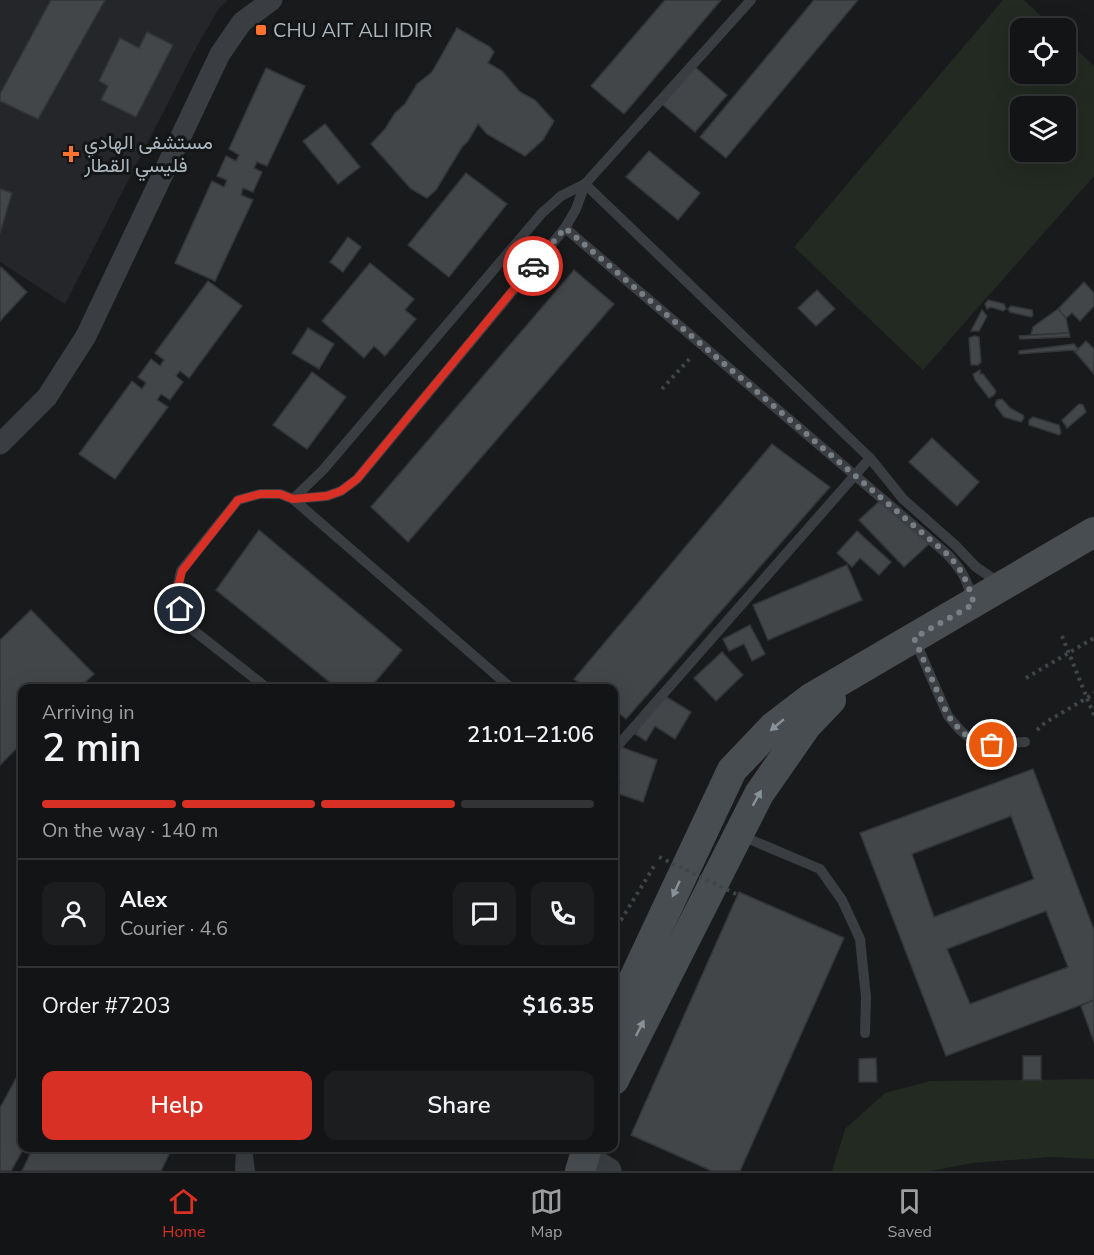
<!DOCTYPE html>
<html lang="en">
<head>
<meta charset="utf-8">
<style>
	body { margin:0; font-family:"Nunito Sans",Vazirmatn,sans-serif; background:#1c1d1e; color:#f1f3f6; height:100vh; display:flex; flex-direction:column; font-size:22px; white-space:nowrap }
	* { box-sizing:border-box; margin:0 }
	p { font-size:20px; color:#9d9ea0 }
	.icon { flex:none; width:33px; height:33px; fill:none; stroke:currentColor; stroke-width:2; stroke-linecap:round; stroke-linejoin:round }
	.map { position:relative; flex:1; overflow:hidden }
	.panel { position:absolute; left:18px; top:684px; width:600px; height:468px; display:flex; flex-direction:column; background:#131415; border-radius:12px; box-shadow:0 6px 24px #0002,0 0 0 2px #323334 }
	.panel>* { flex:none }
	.fabs { position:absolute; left:1010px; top:18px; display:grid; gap:12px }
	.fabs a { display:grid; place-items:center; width:66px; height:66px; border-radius:12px; background:#131415; box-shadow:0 6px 24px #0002,0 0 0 2px #323334; font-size:30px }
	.pin { position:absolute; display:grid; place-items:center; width:51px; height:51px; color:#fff; margin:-26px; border:3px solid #fff; border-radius:50%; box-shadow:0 2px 6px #0007 }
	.courier { position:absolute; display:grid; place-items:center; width:60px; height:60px; margin:-30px; border:4px solid #d93025; border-radius:50%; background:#fff; color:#222; box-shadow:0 2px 8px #0007 }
	.headline em { font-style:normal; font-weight:600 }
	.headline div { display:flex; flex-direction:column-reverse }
	.headline { display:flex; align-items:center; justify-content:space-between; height:102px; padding:0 24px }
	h1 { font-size:39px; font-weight:600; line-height:45px }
	.bar { display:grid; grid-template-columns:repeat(4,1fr); gap:9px 6px; align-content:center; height:72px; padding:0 24px }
	.bar i { height:8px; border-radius:4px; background:#323334 }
	.bar .on { background:#d93025 }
	.bar p { grid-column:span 4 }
	.line { display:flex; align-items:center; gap:15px; padding:0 24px; border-top:2px solid #323334 }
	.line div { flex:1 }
	.round { display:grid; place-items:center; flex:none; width:63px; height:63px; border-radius:12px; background:#1c1d1e }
	.primary-button { display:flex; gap:12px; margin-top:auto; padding:12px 24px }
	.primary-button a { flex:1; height:69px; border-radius:12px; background:#d93025; color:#fff; font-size:24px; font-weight:600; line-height:69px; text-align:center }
	.primary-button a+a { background:#1c1d1e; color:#f1f3f6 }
	.tab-bar { display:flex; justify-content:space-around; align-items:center; height:84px; border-top:2px solid #323334; background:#131415; font-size:16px; color:#9d9ea0 }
	.tab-bar a { display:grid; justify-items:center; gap:3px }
	.tab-bar .on { color:#d93025 }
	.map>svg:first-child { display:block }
	.built { fill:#252629 }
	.green { fill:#222a21; fill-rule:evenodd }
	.building { fill:#434649; stroke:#333538; stroke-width:1.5; fill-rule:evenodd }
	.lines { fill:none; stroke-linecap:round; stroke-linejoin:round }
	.path { stroke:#404548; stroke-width:4; stroke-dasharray:3 4.5; stroke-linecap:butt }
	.service { stroke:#3a3d41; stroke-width:10 }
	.minor { stroke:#3a3d41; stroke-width:21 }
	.tertiary { stroke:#3a3d41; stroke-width:27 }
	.secondary { stroke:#484d51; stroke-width:30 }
	.path-bridge { stroke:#404548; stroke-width:4; stroke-dasharray:3 4.5; stroke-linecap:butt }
	.oneway { fill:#889197 }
	.done { stroke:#787f84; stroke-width:6; stroke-dasharray:0 10.8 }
	.route { stroke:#d93025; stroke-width:8 }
	.poi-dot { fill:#ff722e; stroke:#141517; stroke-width:2 }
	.labels { text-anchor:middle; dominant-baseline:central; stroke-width:6; stroke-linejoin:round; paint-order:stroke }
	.poi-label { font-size:20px; fill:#abb6bc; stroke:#141517; text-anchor:start }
</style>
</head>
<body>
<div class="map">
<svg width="1094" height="1171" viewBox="0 0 1094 1171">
	<rect width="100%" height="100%" fill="#191a1c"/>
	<polygon class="built" points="0,0 228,0 219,8 197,46 65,304 0,262"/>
	<g class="green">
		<path d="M1003 0H1024L1054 28H1020V74H1065V39L1094 66V176L923 370 794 247ZM1020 106H1065V152H1020Z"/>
		<polygon points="1094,1079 1094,1159 1051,1157 972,1163 931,1171 832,1171 845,1129 885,1093 930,1081"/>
	</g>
	<g class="building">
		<polygon points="51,0 105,0 38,119 0,101 0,94"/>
		<polygon points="665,0 721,0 624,114 591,86"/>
		<polygon points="814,0 858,0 726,158 700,137"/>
		<polygon points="457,28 490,47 494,52 488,63 502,71 520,92 535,100 554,121 543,140 525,156 487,134 478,124 468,141 462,147 436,190 427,198 411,189 371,144 385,129 395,113 405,104 417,84 432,72"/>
		<polygon points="147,32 173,45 136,117 101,100 108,86 99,81 120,38 139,48"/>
		<polygon points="695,67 727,95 695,132 662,104"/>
		<polygon points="266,68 305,86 267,166 257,162 254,168 262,172 253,192 243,188 241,195 253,200 215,281 175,263 212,181 224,187 227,180 217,176 226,156 236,161 239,155 229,149"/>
		<polygon points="325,124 360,167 338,184 303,141"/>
		<polygon points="649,151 700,193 678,220 626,177"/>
		<polygon points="466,173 507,204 449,277 408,245"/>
		<polygon points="0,189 12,193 0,233"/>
		<polygon points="348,237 361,247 343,272 330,262"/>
		<polygon points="370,263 414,299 405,310 416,319 385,356 374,346 364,358 322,321"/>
		<polygon points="1,267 27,292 0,321 0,268"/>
		<polygon points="574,270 614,304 408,542 371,507"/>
		<polygon points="208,281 242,306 189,378 180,371 176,376 183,382 170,400 161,394 157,400 168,407 115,479 79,454 132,381 142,389 146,383 138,377 151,359 160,366 164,360 155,353"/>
		<polygon points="1084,282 1094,293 1094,306 1080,321 1072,313 1066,318 1058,309"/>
		<polygon points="817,290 835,309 816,326 798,308"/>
		<polygon points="988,300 1004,304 1006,309 1003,311 991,307 987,309 985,304"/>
		<polygon points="1011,306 1032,310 1033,315 1031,317 1010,312 1008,309"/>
		<polygon points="1058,309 1066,318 1069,333 1031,335 1033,327"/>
		<polygon points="982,310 987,316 979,331 971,331"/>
		<polygon points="308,328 334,344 319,369 292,353"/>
		<polygon points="1069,333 1070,337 1020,339 1019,336"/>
		<polygon points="974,336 979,337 981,362 978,365 971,365 969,338"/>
		<polygon points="1086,341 1094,349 1094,374 1075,352"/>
		<polygon points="1074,344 1078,349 1075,352 1073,350 1019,354 1019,351"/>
		<polygon points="980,370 980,374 983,374 996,391 994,395 989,398 975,380 973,374"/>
		<polygon points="312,372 346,397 307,449 273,425"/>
		<polygon points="1002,399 1010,408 1023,415 1024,418 1021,422 1004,417 995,405 997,400"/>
		<polygon points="1079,404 1083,405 1086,412 1067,428 1062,420"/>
		<polygon points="1033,417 1059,425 1061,433 1059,435 1029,425 1029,420"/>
		<polygon points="932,438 979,482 957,506 909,462"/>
		<polygon points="772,444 830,487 626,719 614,709 614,688 587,688 574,679"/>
		<polygon points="885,496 930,543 904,567 859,520"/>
		<polygon points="259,530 402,650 370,688 337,688 216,590"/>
		<polygon points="857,531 891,562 879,575 860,558 852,567 837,553"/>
		<polygon points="847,565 862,600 768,640 753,605"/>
		<polygon points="31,610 94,674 79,688 22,688 22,743 0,765 0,640"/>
		<polygon points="750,625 765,654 752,661 744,644 729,651 723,639"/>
		<polygon points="722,652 743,675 716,701 694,678"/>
		<polygon points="660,693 691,712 675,739 655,726 646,741 635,734"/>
		<polygon points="621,747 657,760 643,802 616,793 620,782 614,780 614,770"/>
		<path d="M1033 769 1094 930V1000L946 1056 860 833ZM1011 816 1034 879 934 917 912 854ZM1046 911 1068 967 970 1004 947 949Z"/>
		<polygon points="739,892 844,938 740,1171 712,1171 631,1135"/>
		<polygon points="1094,1000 1094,1042 1081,1006"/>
		<rect x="1023" y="1056" width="18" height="24"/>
		<polygon points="876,1058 877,1082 859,1082 859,1059"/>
		<polygon points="22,1067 22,1148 24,1148 11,1171 0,1171 0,1108"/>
		<polygon points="33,1148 172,1148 161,1171 22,1171"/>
	</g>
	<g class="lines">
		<g class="path">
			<polyline points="662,389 692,356"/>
			<polyline points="1062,636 1087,698 1094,693"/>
			<polyline points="1026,678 1094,638"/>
			<polyline points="1037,730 1046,722 1087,698 1094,715"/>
			<polyline points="614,923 621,920 656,863"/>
		</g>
		<g class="service">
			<polyline points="751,0 585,184 870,458 903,499 955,545 976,567 998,582"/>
			<path d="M565 228 947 554C963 571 967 580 973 602"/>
			<polyline points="914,638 948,716 960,730 978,745 1025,742"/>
			<polyline points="267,688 193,630 180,609 176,595 181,571 238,500 260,494 280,494 293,499 327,496 341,491 357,479 565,228 576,209 585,184"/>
			<polyline points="511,688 293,499 323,470 542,213 561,196 585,184"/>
			<polyline points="614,750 870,458"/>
			<polyline points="742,836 820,869 842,900 860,939 866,997 865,1033"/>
			<polyline points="247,1148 250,1171"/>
			<polyline points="240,1171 241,1148"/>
		</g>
		<polyline class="minor" points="0,444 47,397 86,336 220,54 242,22 272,0"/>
		<polyline class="tertiary" points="585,1157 608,1171"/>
		<g class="secondary">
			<polyline points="614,1021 732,770 773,727 811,698 1094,532"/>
			<polyline points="614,1080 759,794 807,725 831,700"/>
			<polyline points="580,1171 587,1148"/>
		</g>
		<polyline class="path-bridge" points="659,857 738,895"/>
	</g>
	<defs><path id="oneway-solid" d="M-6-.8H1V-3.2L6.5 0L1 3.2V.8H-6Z" transform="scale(1.5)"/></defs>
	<g class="oneway">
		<use href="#oneway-solid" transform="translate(777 725) rotate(140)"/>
		<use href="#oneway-solid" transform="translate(757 798) rotate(-61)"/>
		<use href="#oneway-solid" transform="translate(676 889) rotate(115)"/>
		<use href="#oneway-solid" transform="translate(640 1028) rotate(-63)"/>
	</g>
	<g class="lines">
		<path class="done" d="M533 266 565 228 947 554C963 571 967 581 974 604L914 638 948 716 960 730 978 745H992"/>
		<polyline class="route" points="180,609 176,595 182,571 238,500 260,494 280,494 293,499 327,496 341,491 357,479 533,266"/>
	</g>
	<g class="poi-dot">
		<rect x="255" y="24" width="12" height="12" rx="3"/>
		<path d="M68 145h6v6h6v6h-6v6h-6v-6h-6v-6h6z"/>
	</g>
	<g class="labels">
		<g class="poi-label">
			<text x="273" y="30">CHU AIT ALI IDIR</text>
			<text x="84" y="142">مستشفى الهادي<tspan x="84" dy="23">فليسي القطار</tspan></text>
		</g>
	</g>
</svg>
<div class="fabs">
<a><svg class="icon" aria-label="locate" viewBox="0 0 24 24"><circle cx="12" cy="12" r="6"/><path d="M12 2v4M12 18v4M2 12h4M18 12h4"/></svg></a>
<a><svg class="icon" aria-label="layers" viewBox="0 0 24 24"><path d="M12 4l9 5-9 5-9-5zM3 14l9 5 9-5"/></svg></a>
</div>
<div class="pin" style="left:992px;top:745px;background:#ea580c"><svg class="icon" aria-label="bag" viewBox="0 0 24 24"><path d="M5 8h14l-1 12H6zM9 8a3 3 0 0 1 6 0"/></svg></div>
<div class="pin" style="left:180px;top:609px;background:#1f2937"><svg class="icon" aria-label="home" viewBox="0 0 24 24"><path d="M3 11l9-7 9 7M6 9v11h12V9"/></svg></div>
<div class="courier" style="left:533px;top:266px"><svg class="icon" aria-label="car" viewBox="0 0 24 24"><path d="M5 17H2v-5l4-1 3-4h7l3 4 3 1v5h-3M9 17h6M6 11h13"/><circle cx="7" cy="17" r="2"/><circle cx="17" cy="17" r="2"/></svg></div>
<section class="panel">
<div class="headline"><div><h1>2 min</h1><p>Arriving in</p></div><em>21:01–21:06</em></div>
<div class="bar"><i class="on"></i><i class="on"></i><i class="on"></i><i></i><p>On the way · 140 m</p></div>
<div class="line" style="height:108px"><a class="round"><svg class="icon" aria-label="person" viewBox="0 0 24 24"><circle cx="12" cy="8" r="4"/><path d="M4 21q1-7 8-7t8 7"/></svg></a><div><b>Alex</b><p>Courier · 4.6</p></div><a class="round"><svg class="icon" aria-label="chat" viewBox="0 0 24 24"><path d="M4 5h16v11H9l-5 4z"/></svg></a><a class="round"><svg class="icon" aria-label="phone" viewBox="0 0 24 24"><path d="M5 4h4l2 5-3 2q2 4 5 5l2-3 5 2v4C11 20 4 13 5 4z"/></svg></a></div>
<div class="line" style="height:78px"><div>Order #7203</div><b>$16.35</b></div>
<div class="primary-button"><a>Help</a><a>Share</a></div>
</section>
</div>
<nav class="tab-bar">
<a class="on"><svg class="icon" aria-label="home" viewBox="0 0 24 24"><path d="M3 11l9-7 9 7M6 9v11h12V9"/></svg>Home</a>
<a><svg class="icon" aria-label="map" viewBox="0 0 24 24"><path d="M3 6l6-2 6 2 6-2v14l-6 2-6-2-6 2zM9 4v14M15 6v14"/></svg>Map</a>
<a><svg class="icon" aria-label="saved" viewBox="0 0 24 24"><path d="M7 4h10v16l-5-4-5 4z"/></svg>Saved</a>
</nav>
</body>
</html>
